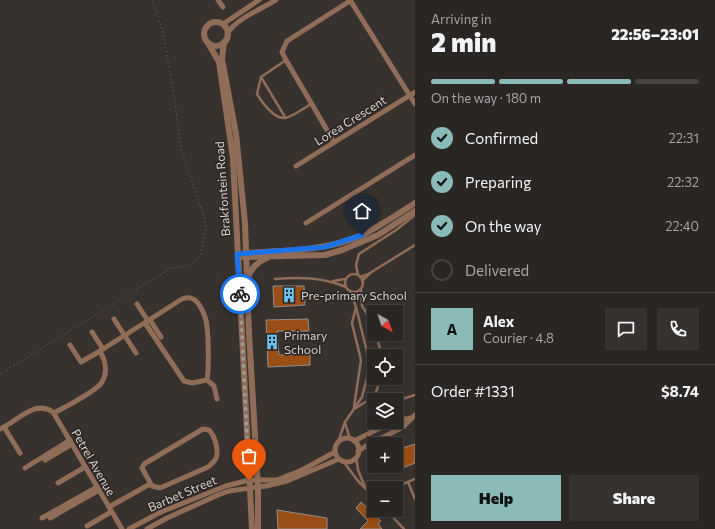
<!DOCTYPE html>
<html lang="en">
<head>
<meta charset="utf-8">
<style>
	body { margin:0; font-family:Commissioner,sans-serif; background:#363230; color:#f1f3f6; height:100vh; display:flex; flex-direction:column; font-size:15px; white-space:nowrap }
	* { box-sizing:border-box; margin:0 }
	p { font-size:13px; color:#a5a5a6 }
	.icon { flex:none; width:22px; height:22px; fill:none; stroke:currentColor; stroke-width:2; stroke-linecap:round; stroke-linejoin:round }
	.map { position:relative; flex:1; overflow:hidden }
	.details { display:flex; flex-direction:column; background:#2a2623; width:300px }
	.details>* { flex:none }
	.needle { width:26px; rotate:140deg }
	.controls { position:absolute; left:367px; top:305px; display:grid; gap:8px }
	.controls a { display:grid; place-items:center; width:36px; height:36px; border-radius:0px; background:#2a2623; box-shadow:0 2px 6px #0003,0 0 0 1px #464341; font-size:20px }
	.pin { position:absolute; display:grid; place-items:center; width:34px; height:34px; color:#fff; margin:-41px -17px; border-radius:50% 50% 50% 0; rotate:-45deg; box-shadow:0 0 4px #0007 }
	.pin .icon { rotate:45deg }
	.courier { position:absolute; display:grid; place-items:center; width:40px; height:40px; margin:-20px; border:3px solid #1a73e8; border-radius:50%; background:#fff; color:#222; box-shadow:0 1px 5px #0007 }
	.headline em { font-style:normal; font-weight:800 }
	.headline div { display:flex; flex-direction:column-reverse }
	.headline { display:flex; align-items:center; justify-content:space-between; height:68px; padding:0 16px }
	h1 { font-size:26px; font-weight:800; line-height:30px }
	.bar { display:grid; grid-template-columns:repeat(4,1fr); gap:6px 4px; align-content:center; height:48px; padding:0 16px }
	.bar i { height:5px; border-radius:3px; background:#464341 }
	.bar .selected { background:#8bbbb9 }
	.bar p { grid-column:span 4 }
	.line { display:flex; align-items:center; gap:10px; padding:0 16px; border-top:1px solid #464341 }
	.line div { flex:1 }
	.round { display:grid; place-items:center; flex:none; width:42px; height:42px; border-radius:0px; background:#363230 }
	ol { padding:0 16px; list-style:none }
	li { display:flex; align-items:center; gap:12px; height:44px }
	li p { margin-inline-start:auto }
	li .icon { padding:4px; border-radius:50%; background:#8bbbb9; color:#111; stroke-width:4 }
	li:last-child { color:#a5a5a6 }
	li i { width:22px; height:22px; border:2px solid #464341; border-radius:50% }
	.button { display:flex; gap:8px; margin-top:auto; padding:8px 16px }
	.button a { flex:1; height:46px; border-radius:0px; background:#8bbbb9; color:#111; font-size:16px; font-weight:800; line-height:46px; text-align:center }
	.button a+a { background:#363230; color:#f1f3f6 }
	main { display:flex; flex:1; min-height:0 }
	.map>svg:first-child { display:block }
	.building { fill:#994e15; stroke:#958e8a }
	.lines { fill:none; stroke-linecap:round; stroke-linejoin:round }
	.path { stroke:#6f6967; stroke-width:1; stroke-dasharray:1 3; stroke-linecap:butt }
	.service { stroke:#8f6d58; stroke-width:2.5 }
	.minor { stroke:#8f6d58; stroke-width:5 }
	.tertiary { stroke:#8f6d58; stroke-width:6 }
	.done { stroke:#9f9b98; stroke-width:4; stroke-dasharray:0 7.2 }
	.route { stroke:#1a73e8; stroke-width:5 }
	.labels { text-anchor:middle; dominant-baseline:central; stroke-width:3.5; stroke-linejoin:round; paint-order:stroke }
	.street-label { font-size:12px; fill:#d7d3d1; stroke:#2e2825 }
	.poi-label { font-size:12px; fill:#d7d3d1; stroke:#2e2825; text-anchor:start }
</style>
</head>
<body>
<main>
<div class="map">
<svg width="415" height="529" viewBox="0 0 415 529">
	<rect width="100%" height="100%" fill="#38322f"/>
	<g class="building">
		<polygon points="273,286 304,286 305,305 274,307"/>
		<polygon points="308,319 309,331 277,331 279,355 310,354 310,365 268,367 266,320"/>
		<polygon points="415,444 415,463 392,472 389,466 396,466 396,450"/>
		<polygon points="361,502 381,521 378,524 382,529 360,529 368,521 356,508"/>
		<polygon points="277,510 327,518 327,529 278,529"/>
	</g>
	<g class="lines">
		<polyline class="path" points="0,374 171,268 188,266 200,257 206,227 204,217 180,145 175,102 162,28 152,0"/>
		<g class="service">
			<path d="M286 60 261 77 257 94C262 102 273 119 285 118 294 116 304 108 311 104"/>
			<polyline points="261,77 285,117"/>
			<circle cx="354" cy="283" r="9"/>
			<polyline points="358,275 356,265 359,254 396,230 415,215"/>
			<polyline points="360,277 369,274"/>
			<path d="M275 279C300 277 322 277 346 287"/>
			<polyline points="333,281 345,279"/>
			<polyline points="362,281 370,273 415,245"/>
			<polyline points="361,289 362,306 374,325"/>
			<polyline points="350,291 356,307 352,323 361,360 354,407"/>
			<polyline points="376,334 382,356"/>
			<polyline points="373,398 383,400"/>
			<polyline points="396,401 415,395"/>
			<path d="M356 408C373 396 375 401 380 378"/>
			<polyline points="345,423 350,439"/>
			<polyline points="338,442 345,422 362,397 369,370 367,352 356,307"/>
			<polyline points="356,457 358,470 365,487"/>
			<polyline points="343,461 358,481 374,497"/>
			<polyline points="408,482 415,499"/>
			<polyline points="394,488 415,479"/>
			<polyline points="386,510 404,529"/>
		</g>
		<g class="minor">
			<polyline points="218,0 223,7"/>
			<polyline points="350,0 415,104"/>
			<polyline points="223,24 259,0"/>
			<path d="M227 34C237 18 260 10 276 0"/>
			<polyline points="334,142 286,60 282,52 287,41 350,1"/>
			<polyline points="296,166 415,92"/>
			<polyline points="306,223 415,155"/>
			<polyline points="137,304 148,321"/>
			<polyline points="114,319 136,353"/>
			<polyline points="150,320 161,337"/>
			<polyline points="92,332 103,349"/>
			<polyline points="70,345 81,362 100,351"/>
			<polyline points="207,380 214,386 217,399"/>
			<path d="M54 413C65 407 97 391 102 382 108 372 105 360 100 351L182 299C195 294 201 306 205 317 209 327 209 369 207 380L192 383 184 381 145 323"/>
			<polyline points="396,421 411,418"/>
			<polyline points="4,427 20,453"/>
			<path d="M0 429C17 422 34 399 53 412L122 529"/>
			<path d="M203 429 209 430C215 436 220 453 215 460 213 463 210 465 208 467L160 488 152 486 142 468 144 464Z"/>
			<circle cx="347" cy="450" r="12"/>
			<polyline points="354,441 392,422"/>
			<polyline points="358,451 366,446 403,427 415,415"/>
			<polyline points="45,460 72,444"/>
			<polyline points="25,468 70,440"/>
			<polyline points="58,483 85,467"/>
			<polyline points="109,507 150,484"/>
			<polyline points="42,518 97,487"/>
			<polyline points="50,518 99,490"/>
			<polyline points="87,526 111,512"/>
			<polyline points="129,529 161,512 226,486 249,480 277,480 302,470 335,452"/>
			<polyline points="147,529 167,518 218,495 229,491 266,486 287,481 339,459"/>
		</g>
		<g class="tertiary">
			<circle cx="216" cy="34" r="12"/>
			<polyline points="224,42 222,59 236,134 245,223 249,333 258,487 258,529"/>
			<polyline points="208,43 219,62 233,158 252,529"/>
			<path d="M244 253C281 251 328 251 362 235 380 226 398 214 415 203"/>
			<polyline points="243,257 325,255 342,250 378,235 415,211"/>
			<path d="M248 278C251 268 257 262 267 258"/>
		</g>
	</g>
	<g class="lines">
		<polyline class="done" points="240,294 249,480"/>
		<polyline class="route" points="240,294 237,254 325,247 362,235"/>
	</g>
	<defs>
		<g id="building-bare" transform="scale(1.2)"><path d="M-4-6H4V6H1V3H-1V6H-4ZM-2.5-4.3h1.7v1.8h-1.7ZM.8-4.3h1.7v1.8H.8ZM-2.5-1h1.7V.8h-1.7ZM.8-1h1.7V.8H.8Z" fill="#69c4f0" stroke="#2e2825" stroke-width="2.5" paint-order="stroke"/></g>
	</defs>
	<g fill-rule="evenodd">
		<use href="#building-bare" x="289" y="295"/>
		<use href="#building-bare" x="272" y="342"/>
	</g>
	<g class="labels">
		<g class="street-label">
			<text transform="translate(350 120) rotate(-32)">Lorea Crescent</text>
			<text transform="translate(222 189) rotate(-94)">Brakfontein Road</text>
			<text transform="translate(94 462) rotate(60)">Petrel Avenue</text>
			<text transform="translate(182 493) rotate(-23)">Barbet Street</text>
		</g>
		<g class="poi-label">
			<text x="301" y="295">Pre-primary School</text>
			<text x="284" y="335">Primary<tspan x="284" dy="14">School</tspan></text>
		</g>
	</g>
</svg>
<div class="controls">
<a><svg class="needle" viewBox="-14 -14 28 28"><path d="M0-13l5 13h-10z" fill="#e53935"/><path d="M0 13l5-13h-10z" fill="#a5a5a6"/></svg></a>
<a><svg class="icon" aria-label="locate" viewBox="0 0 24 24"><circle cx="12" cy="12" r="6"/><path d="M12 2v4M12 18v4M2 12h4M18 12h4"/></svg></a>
<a><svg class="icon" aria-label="layers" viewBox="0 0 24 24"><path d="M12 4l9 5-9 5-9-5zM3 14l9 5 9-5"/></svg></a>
<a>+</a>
<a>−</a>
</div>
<div class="pin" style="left:249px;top:480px;background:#ea580c"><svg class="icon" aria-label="bag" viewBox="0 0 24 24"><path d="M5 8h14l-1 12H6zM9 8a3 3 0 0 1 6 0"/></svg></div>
<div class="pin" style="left:362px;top:235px;background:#1f2937"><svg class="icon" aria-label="home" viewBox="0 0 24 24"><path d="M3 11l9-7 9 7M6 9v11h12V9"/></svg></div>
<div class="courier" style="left:240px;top:294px"><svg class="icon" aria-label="bike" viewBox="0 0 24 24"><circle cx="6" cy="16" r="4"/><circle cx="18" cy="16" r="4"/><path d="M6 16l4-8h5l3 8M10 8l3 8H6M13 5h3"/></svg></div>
</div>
<section class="details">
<div class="headline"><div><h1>2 min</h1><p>Arriving in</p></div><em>22:56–23:01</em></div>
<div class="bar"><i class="selected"></i><i class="selected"></i><i class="selected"></i><i></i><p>On the way · 180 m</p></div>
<ol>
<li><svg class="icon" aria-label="check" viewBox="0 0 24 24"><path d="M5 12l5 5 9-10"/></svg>Confirmed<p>22:31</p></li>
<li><svg class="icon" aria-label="check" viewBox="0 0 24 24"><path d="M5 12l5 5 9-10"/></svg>Preparing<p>22:32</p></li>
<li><svg class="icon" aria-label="check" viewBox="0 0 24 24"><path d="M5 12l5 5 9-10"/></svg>On the way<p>22:40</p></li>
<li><i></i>Delivered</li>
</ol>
<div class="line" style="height:72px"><b class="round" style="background:#8bbbb9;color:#111">A</b><div><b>Alex</b><p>Courier · 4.8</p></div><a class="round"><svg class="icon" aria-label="chat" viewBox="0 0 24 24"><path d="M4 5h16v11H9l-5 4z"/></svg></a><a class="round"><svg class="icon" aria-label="phone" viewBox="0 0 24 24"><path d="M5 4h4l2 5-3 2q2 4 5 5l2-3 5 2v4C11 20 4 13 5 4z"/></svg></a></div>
<div class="line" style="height:52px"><div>Order #1331</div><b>$8.74</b></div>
<div class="button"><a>Help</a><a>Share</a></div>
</section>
</main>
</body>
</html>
